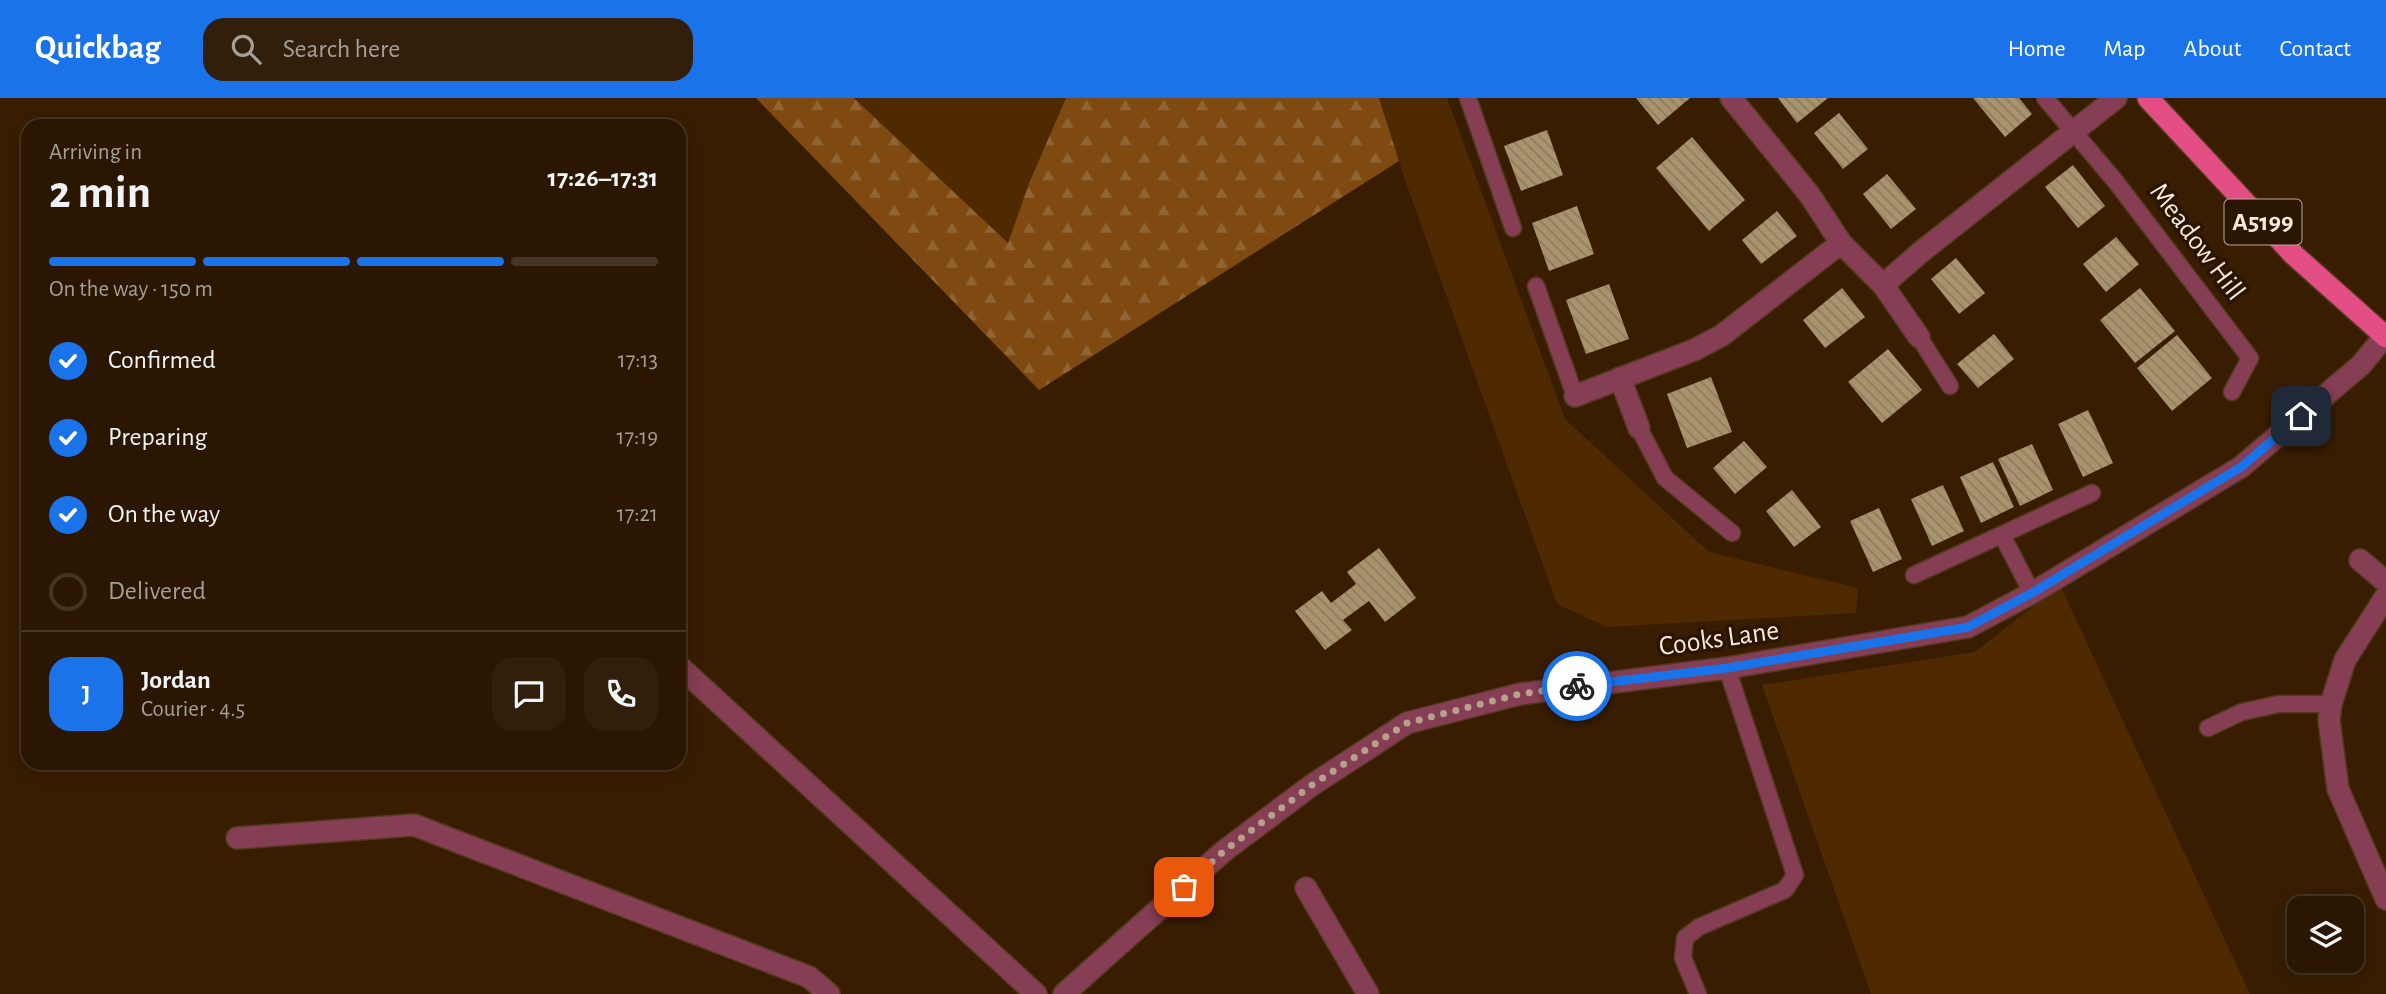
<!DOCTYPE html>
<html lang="en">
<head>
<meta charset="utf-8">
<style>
	body { margin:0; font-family:"Alegreya Sans",sans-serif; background:#321f0b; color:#f1f3f6; height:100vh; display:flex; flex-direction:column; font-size:26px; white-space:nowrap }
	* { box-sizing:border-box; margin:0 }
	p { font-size:23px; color:#a59f99 }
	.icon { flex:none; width:38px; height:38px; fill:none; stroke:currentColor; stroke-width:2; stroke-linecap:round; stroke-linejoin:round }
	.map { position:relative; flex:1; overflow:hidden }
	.panel { position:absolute; left:21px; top:21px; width:665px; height:651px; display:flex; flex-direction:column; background:#2a1601; border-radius:21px; box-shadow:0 4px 18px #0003,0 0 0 2px #463523 }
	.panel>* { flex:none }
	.fabs { position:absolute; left:2287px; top:798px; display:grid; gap:14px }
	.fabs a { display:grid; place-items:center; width:77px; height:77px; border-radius:14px; background:#2a1601; box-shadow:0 4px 18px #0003,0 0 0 2px #463523; font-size:35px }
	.pin { position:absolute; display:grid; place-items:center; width:60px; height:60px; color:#fff; margin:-30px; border-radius:14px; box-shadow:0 4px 10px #0006 }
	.courier { position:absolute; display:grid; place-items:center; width:70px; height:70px; margin:-35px; border:5px solid #1a73e8; border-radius:50%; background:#fff; color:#222; box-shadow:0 2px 9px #0007 }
	.head em { font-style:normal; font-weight:700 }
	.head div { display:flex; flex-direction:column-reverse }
	.head { display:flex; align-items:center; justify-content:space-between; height:119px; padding:0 28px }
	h1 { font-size:46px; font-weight:700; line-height:52px }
	.bar { display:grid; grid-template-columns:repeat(4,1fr); gap:10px 7px; align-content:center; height:84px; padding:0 28px }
	.bar i { height:9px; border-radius:5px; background:#463523 }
	.bar .current { background:#1a73e8 }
	.bar p { grid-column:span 4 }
	.line { display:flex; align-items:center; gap:18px; padding:0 28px; border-top:2px solid #463523 }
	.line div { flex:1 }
	.round { display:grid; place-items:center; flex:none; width:74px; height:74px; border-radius:21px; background:#321f0b }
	ol { padding:0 28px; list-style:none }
	li { display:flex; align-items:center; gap:21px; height:77px }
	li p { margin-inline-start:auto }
	li .icon { padding:7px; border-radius:50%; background:#1a73e8; color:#fff; stroke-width:4 }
	li:last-child { color:#a59f99 }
	li i { width:38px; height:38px; border:4px solid #463523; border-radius:50% }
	header { display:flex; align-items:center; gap:42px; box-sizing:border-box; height:98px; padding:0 35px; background:#1a73e8; color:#fff }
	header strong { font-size:33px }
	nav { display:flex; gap:38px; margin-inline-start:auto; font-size:24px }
	.search { width:490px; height:63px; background:#321f0b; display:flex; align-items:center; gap:18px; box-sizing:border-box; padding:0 24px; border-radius:21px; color:#a59f99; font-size:26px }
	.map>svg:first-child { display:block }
	.grass { fill:#4f2900 }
	.forest { fill:url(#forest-firs) }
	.building { fill:url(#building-back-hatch) }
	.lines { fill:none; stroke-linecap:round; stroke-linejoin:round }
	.lane-casing { stroke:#53391f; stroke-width:19 }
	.street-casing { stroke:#53391f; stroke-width:24 }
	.primary-casing { stroke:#53391f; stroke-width:24 }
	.lane { stroke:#853e54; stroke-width:16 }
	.street { stroke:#853e54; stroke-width:21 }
	.primary { stroke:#e34e84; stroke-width:21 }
	.done { stroke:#b7a18d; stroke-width:7; stroke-dasharray:0 12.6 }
	.route { stroke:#1a73e8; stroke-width:9 }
	.labels { text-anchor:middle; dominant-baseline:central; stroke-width:7; stroke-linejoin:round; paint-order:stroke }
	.shield { fill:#2a1502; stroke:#bca998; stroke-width:2 }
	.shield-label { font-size:26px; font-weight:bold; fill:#fbe8d9 }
	.street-label { font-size:28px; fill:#fbe8d9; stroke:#2a1502 }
</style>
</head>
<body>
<header>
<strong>Quickbag</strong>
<div class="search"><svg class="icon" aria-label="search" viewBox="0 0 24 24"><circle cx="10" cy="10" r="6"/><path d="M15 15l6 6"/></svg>Search here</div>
<nav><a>Home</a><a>Map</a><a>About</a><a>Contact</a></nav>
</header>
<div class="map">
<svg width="2386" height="896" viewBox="0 0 2386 896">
	<defs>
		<pattern id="forest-firs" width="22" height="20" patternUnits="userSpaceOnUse" patternTransform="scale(1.75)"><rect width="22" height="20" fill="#7e4a11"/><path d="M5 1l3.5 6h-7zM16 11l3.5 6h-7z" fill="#916433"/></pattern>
		<pattern id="building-back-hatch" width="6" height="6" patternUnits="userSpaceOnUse" patternTransform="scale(1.75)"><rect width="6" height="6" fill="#a9936d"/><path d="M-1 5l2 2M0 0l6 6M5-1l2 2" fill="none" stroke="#8d7c60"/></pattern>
	</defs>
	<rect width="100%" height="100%" fill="#381d01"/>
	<g class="grass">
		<polygon points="854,0 1066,0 1029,85 1008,146"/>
		<polygon points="1379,0 1447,0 1565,321 1709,454 1858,490 1856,515 1607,529 1557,506 1406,85"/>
		<polygon points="2060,487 2250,896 1871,896 1762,587 1975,554"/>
	</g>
	<polygon class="forest" points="756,0 854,0 1008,145 1029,85 1066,0 1379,0 1399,63 1039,292"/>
	<g class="building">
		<polygon points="1636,0 1690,0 1658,27"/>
		<polygon points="1778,0 1828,0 1797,25"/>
		<polygon points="1973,0 2019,0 2032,16 2005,39"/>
		<polygon points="1839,15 1868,51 1843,71 1814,35"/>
		<polygon points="1547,32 1563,77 1521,93 1504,48"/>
		<polygon points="1692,39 1745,102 1709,133 1656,70"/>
		<polygon points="2073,67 2105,108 2078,130 2045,89"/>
		<polygon points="1887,76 1916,111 1891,131 1863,96"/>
		<polygon points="1577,108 1594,156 1549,173 1532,125"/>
		<polygon points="1777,113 1797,138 1761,166 1742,142"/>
		<polygon points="2116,139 2139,166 2106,194 2083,166"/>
		<polygon points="1956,160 1985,195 1959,216 1931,181"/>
		<polygon points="1609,186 1629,241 1586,256 1566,202"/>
		<polygon points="1842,190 1865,219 1825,250 1803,222"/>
		<polygon points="2140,190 2175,233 2135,265 2100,222"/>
		<polygon points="1994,236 2014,261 1978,290 1957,266"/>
		<polygon points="2177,237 2212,280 2172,313 2137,270"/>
		<polygon points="1888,251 1922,292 1882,325 1848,284"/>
		<polygon points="1711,279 1732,334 1687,350 1667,296"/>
		<polygon points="2088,312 2113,365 2083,379 2058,326"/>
		<polygon points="1744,343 1767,369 1735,396 1713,370"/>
		<polygon points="2032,346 2053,392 2020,408 1998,361"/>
		<polygon points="1993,364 2014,409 1981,425 1960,379"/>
		<polygon points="1943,387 1964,433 1932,448 1911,401"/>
		<polygon points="1792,392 1821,429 1794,449 1766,413"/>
		<polygon points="1879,410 1902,461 1873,474 1850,423"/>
		<polygon points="1379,450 1416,500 1385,524 1369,503 1343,522 1352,532 1325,552 1295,513 1322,493 1331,505 1356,486 1347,474"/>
	</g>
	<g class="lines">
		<g class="lane-casing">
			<g id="lane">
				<polyline points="1468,0 1513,130"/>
				<polyline points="2045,0 2116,84 2250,260 2232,294"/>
				<polyline points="1536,188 1575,298"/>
				<polyline points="1919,239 1950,288"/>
				<polyline points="1639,330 1665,380 1732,435"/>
				<polyline points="2002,437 2032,495"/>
				<polyline points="1914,477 2092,395"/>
				<polyline points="2208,630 2242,614 2279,606 2331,606"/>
				<polyline points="1698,896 1683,860 1685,840 1699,829 1785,792 1795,777 1727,570"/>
			</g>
		</g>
		<g class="street-casing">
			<g id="street">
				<polyline points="1731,0 1809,96 1841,145 1883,187 1919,239"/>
				<polyline points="1883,187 1921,154 2116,0"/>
				<polyline points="1620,280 1639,330"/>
				<polyline points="1575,298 1694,252 1721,238 1841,145"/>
				<polyline points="2360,462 2386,484"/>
				<polyline points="2386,498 2345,562 2331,606 2329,622 2338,691 2386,801"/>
				<polyline points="679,568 1036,896"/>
				<polyline points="237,740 414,727 809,879 829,896"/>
				<polyline points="1306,790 1368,896"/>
				<polyline points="1064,896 1224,753 1312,687 1407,625 1520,596 1727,570 1968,529 2032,495 2241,369 2361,267 2385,238"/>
			</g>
		</g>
		<g class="primary-casing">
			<polyline id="primary" points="2148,0 2294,157 2386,239"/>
		</g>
		<use href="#lane" class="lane"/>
		<use href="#street" class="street"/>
		<use href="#primary" class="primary"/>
	</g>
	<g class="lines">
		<polyline class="done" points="1184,789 1224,753 1312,687 1407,625 1520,596 1577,588"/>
		<polyline class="route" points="1577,588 1727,570 1968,529 2032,495 2241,369 2301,318"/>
	</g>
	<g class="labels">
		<rect class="shield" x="2224.5" y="101.5" width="77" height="45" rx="5"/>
		<g class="shield-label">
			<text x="2263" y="124">A5199</text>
		</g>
		<g class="street-label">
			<text transform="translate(2197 144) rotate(53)">Meadow Hill</text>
			<text transform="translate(1719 541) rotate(-8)">Cooks Lane</text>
		</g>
	</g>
</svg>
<div class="fabs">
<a><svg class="icon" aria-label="layers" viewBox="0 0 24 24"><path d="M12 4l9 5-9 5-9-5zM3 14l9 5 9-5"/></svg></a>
</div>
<div class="pin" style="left:1184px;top:789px;background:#ea580c"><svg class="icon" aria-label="bag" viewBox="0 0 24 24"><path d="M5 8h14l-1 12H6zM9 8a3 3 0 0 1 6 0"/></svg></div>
<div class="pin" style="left:2301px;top:318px;background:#1f2937"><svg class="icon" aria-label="home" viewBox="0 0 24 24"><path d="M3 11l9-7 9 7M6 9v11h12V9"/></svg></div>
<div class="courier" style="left:1577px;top:588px"><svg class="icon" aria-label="bike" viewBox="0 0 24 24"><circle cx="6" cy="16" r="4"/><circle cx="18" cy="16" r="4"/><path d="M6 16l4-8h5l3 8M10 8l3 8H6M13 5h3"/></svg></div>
<section class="panel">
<div class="head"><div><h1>2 min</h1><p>Arriving in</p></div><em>17:26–17:31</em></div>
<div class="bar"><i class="current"></i><i class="current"></i><i class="current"></i><i></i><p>On the way · 150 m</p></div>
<ol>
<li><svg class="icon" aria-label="check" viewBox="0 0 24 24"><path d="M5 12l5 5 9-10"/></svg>Confirmed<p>17:13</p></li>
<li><svg class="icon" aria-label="check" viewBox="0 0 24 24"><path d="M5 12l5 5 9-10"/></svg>Preparing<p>17:19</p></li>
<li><svg class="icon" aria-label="check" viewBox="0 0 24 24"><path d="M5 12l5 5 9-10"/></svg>On the way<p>17:21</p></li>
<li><i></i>Delivered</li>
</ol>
<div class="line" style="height:126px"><b class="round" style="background:#1a73e8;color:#fff">J</b><div><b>Jordan</b><p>Courier · 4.5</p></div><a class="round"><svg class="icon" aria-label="chat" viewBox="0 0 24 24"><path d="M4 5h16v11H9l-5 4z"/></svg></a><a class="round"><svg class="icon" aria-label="phone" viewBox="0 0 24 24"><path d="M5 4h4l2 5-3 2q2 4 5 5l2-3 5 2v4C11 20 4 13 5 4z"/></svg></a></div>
</section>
</div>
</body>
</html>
